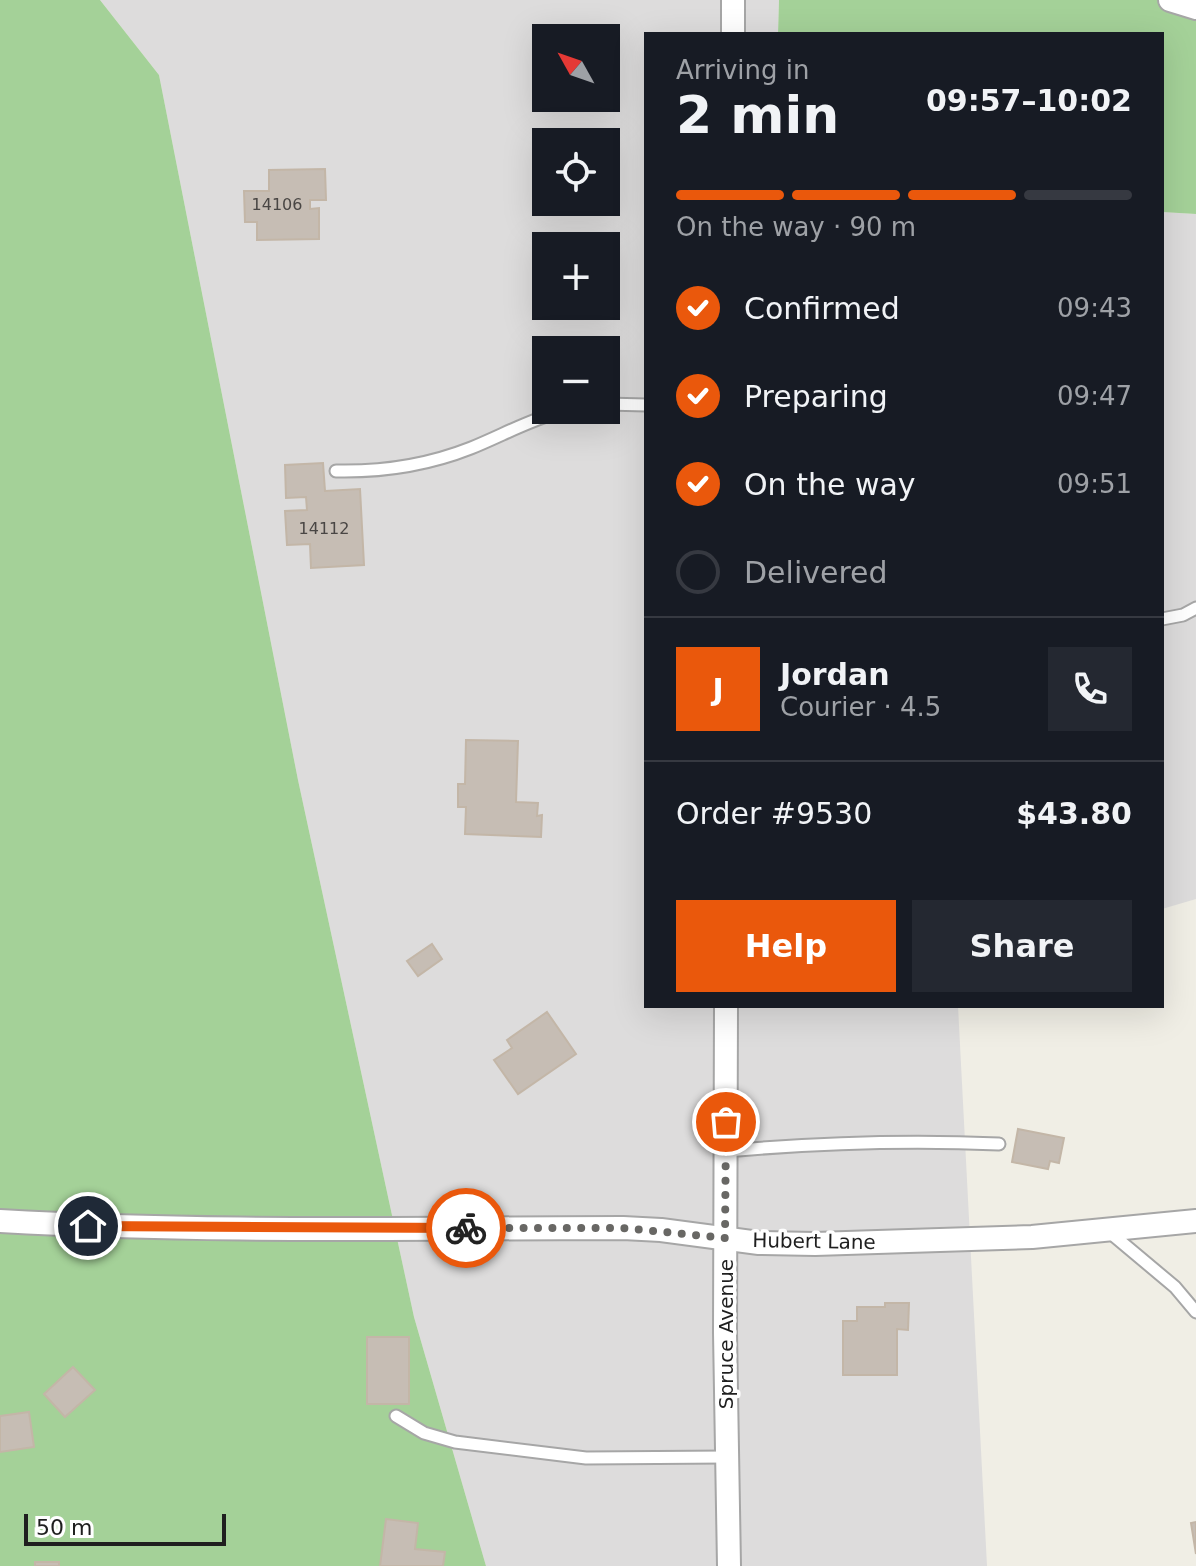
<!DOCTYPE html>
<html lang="en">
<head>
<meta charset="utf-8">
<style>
	body { margin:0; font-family:"DejaVu Sans",sans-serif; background:#242831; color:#f1f3f6; height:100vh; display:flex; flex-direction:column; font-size:30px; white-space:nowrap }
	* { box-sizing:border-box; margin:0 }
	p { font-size:26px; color:#9ea1a6 }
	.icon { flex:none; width:44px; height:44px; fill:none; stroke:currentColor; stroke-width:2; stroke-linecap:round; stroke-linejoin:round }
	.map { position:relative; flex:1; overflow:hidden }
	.side { position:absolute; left:644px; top:32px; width:520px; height:976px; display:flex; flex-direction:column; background:#171b24; border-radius:0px; box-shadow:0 8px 32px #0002 }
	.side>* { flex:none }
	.needle { width:52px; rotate:310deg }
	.buttons { position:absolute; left:532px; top:24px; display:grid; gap:16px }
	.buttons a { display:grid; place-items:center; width:88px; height:88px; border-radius:0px; background:#171b24; box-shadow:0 8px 32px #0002; font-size:40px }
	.scale { position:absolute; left:24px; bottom:20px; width:202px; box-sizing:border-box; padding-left:8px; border:4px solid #1f1f1f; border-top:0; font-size:22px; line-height:28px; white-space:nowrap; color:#1f1f1f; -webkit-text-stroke:6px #fff; paint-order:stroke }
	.pin { position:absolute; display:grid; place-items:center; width:68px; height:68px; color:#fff; margin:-34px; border:4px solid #fff; border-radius:50%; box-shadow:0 2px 8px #0007 }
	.courier { position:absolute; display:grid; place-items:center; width:80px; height:80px; margin:-40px; border:6px solid #ea580c; border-radius:50%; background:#fff; color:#222; box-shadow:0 2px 10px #0007 }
	.headline em { font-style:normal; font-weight:600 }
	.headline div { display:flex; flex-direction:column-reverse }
	.headline { display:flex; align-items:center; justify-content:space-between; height:136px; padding:0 32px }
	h1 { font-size:52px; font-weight:600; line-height:60px }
	.bar { display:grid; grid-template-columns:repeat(4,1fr); gap:12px 8px; align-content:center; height:96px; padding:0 32px }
	.bar i { height:10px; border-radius:6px; background:#363941 }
	.bar .active { background:#ea580c }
	.bar p { grid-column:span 4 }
	.line { display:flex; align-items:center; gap:20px; padding:0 32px; border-top:2px solid #363941 }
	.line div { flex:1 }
	.round { display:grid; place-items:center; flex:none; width:84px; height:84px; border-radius:0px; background:#242831 }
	ol { padding:0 32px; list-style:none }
	li { display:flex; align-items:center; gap:24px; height:88px }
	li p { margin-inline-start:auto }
	li .icon { padding:8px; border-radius:50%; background:#ea580c; color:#fff; stroke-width:4 }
	li:last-child { color:#9ea1a6 }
	li i { width:44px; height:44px; border:4px solid #363941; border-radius:50% }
	.cta { display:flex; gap:16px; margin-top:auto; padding:16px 32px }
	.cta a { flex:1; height:92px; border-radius:0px; background:#ea580c; color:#fff; font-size:32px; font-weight:600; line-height:92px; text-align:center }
	.cta a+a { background:#242831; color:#f1f3f6 }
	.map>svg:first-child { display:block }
	.residential { fill:#dddcdc; fill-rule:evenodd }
	.forest { fill:#a4d198 }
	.building { fill:#c6bdb4; stroke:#c3b6a7; stroke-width:2 }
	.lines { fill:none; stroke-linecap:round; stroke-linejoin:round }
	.service-casing { stroke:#a6a6a6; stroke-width:15 }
	.minor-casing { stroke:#a6a6a6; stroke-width:26 }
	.service { stroke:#fff; stroke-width:11 }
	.minor { stroke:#fff; stroke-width:22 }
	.done { stroke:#686764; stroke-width:8; stroke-dasharray:0 14.4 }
	.route { stroke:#ea580c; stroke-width:10 }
	.labels { text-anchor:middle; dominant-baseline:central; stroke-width:7; stroke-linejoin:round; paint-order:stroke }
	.number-label { font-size:16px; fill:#494644 }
	.street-label { font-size:20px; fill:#1f1f1f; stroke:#fff }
</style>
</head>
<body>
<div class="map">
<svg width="1196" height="1566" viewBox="0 0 1196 1566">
	<rect width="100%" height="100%" fill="#f0eee5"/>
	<g class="residential">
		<path d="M100 0H779L778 34H646V1006H958L987 1566H486L414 1317 298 780 159 75ZM546 38H606V98H546ZM546 142H606V202H546ZM546 246H606V306H546ZM546 350H606V410H546Z"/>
		<polygon points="1162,212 1196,214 1196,899 1162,909"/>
	</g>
	<g class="forest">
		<polygon points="0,0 100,0 159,75 298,780 414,1317 486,1566 0,1566"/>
		<polygon points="779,0 1196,0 1196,214 1162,212 1162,34 778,34"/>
	</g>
	<g class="building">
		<polygon points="325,169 326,200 310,200 310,209 319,208 319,239 257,240 257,222 245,222 244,191 269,191 269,170"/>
		<polygon points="323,463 325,491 360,489 364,565 311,568 310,544 287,545 285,511 307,510 306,497 286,498 285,465"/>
		<polygon points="466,740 518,741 516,802 538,803 537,816 542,815 541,837 465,834 466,807 458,807 458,784 465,784"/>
		<polygon points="432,944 442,959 418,976 407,961"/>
		<polygon points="547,1012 576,1054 518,1094 494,1060 512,1048 507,1040"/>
		<polygon points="1018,1129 1064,1138 1059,1163 1050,1161 1048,1169 1012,1162"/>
		<polygon points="885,1303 909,1303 908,1330 897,1329 897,1375 843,1375 843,1321 857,1321 857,1307 885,1307"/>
		<rect x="367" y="1337" width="42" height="67"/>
		<polygon points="73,1367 95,1390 65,1417 44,1394"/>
		<polygon points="29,1412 34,1447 0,1452 0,1416"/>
		<polygon points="386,1519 418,1523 415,1549 445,1552 443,1566 380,1566"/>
		<polygon points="1196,1522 1196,1554 1191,1523"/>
		<rect x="35" y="1562" width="24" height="4"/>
	</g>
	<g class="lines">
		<g class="service-casing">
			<g id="service">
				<polyline points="606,404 646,405"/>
				<path d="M336 471C383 472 428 465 471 448 503 435 531 419 565 410"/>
				<polyline points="1162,619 1183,615 1196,608"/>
				<path d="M726 1151C817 1143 907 1140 999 1144"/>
				<polyline points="1107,1230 1175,1287 1196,1312"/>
				<polyline points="396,1416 424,1433 455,1442 586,1458 727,1457"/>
			</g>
		</g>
		<g class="minor-casing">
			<g id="minor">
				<polyline points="1170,0 1196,8"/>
				<polyline points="733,34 733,0"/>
				<polyline points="726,1006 725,1333 729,1566"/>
				<path d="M0 1221C207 1233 415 1228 623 1228L661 1230 759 1243 815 1244 1032 1237 1196 1221"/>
			</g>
		</g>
		<use href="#service" class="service"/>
		<use href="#minor" class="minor"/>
	</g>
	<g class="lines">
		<polyline class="done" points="466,1228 623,1228 725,1238 726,1122"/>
		<polyline class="route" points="88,1226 466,1228"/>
	</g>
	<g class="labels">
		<g class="number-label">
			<text x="277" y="204">14106</text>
			<text x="324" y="528">14112</text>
		</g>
		<g class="street-label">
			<text transform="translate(814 1241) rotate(1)">Hubert Lane</text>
			<text transform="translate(726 1334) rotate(-90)">Spruce Avenue</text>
		</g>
	</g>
</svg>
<div class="buttons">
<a><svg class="needle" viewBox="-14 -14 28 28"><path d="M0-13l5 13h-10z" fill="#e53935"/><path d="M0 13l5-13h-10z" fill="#9ea1a6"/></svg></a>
<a><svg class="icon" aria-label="locate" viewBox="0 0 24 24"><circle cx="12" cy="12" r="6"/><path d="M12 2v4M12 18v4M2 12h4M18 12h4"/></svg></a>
<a>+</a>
<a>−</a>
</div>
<div class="scale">50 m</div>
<div class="pin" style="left:726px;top:1122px;background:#ea580c"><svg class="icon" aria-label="bag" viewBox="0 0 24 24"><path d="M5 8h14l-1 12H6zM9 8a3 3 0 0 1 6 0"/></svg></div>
<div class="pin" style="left:88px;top:1226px;background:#1f2937"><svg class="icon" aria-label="home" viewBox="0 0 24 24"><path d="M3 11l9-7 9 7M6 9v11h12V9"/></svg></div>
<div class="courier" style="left:466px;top:1228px"><svg class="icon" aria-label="bike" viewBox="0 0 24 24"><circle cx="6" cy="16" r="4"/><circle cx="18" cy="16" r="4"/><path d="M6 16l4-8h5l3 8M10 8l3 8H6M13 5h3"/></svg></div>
<section class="side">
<div class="headline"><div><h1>2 min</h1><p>Arriving in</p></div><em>09:57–10:02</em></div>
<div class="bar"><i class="active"></i><i class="active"></i><i class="active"></i><i></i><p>On the way · 90 m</p></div>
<ol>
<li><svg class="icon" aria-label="check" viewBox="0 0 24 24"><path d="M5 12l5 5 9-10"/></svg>Confirmed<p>09:43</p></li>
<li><svg class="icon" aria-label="check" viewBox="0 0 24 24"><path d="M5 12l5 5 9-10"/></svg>Preparing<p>09:47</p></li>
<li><svg class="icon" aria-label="check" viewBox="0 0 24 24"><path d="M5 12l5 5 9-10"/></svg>On the way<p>09:51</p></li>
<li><i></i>Delivered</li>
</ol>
<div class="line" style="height:144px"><b class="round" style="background:#ea580c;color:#fff">J</b><div><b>Jordan</b><p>Courier · 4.5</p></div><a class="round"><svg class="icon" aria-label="phone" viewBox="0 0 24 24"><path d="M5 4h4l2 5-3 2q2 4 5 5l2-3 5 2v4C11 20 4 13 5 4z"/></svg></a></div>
<div class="line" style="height:104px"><div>Order #9530</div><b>$43.80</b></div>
<div class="cta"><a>Help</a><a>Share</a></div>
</section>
</div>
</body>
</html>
